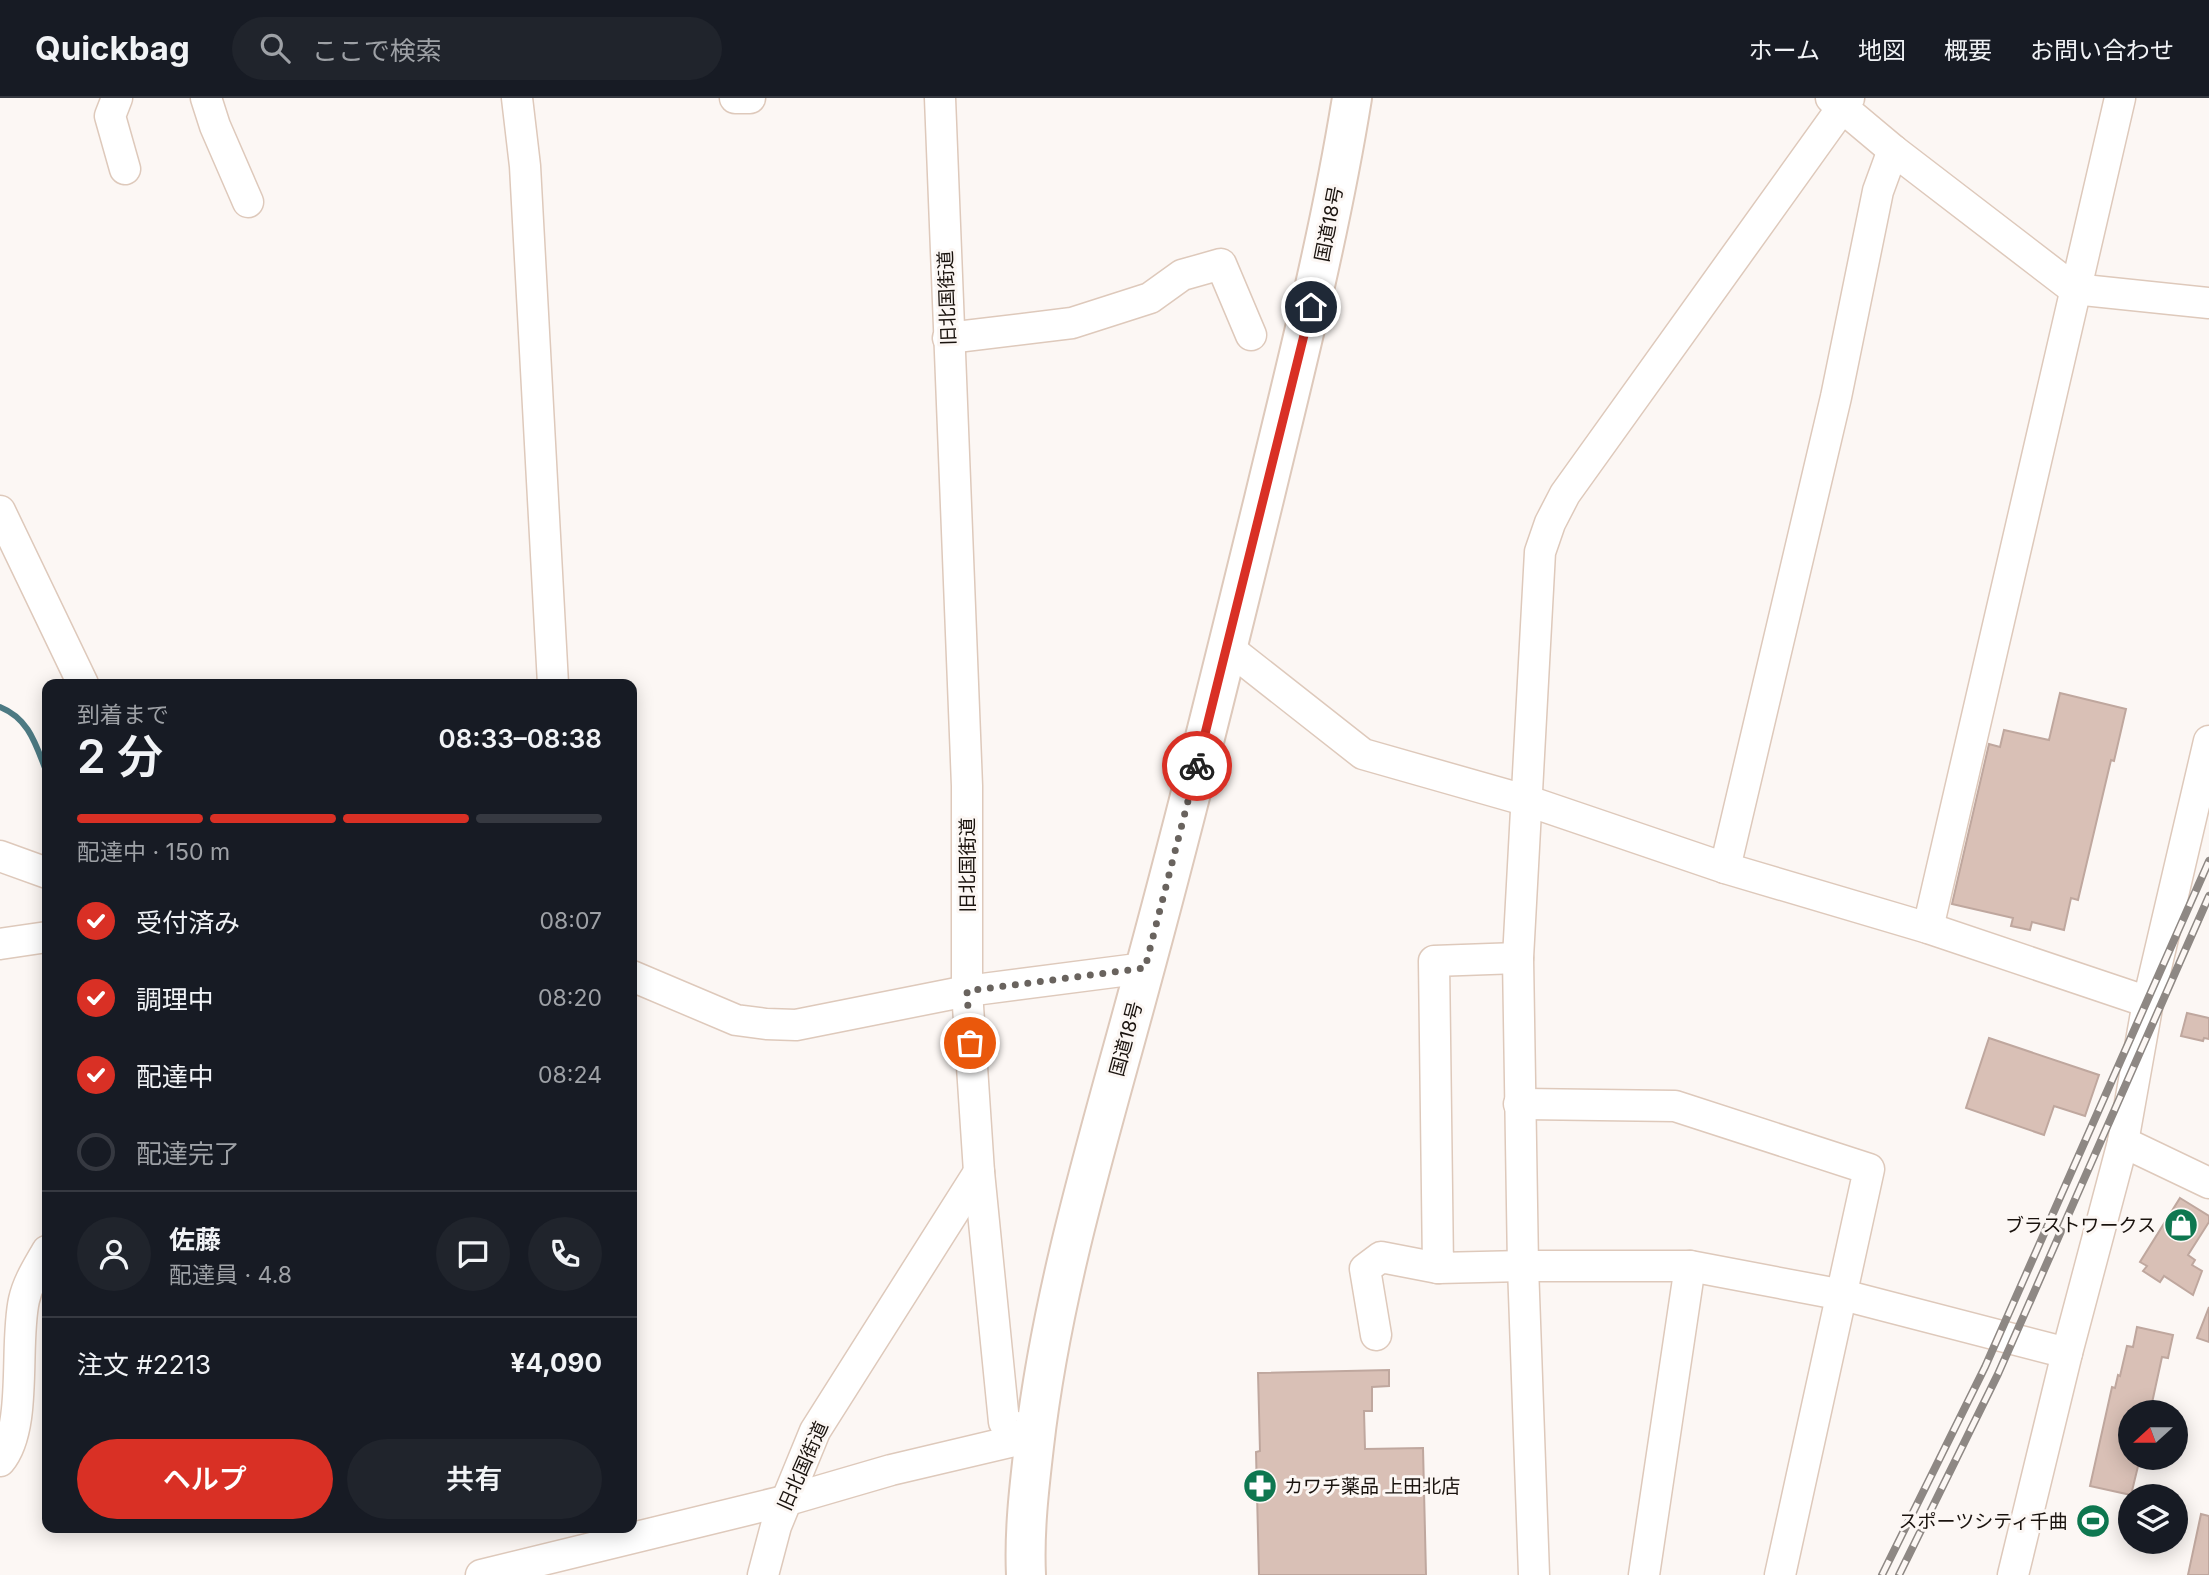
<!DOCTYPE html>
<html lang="ja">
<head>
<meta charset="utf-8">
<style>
	body { margin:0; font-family:Inter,"Noto Sans JP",sans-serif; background:#20242c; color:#f1f3f6; height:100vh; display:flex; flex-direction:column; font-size:26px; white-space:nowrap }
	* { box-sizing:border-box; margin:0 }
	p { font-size:23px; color:#9ea1a6 }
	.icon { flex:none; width:38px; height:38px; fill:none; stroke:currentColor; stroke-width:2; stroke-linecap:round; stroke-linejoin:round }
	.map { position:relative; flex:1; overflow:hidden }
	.sheet { position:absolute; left:42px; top:581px; width:595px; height:854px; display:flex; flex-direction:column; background:#171b24; border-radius:14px; box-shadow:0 4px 18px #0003 }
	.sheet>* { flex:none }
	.needle { width:46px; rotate:249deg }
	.buttons { position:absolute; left:2118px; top:1302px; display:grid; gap:14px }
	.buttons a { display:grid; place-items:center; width:70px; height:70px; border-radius:50%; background:#171b24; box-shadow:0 4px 18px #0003; font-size:35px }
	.pin { position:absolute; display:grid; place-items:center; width:60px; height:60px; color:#fff; margin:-30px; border:4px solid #fff; border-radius:50%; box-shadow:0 2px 7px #0007 }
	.courier { position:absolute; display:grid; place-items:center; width:70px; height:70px; margin:-35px; border:5px solid #d93025; border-radius:50%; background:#fff; color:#222; box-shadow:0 2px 9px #0007 }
	.summary em { font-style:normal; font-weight:600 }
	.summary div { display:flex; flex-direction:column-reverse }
	.summary { display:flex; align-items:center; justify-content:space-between; height:119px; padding:0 35px }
	h1 { font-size:46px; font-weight:600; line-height:52px }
	.bar { display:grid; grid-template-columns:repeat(4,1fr); gap:10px 7px; align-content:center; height:84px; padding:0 35px }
	.bar i { height:9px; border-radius:5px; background:#363941 }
	.bar .selected { background:#d93025 }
	.bar p { grid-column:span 4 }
	.line { display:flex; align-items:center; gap:18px; padding:0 35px; border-top:2px solid #363941 }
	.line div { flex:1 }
	.round { display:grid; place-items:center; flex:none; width:74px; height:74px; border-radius:37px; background:#20242c }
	ol { padding:0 35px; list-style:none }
	li { display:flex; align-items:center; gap:21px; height:77px }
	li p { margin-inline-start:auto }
	li .icon { padding:7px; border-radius:50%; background:#d93025; color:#fff; stroke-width:4 }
	li:last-child { color:#9ea1a6 }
	li i { width:38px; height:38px; border:4px solid #363941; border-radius:50% }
	.button { display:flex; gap:14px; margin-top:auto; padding:14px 35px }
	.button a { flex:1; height:80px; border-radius:42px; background:#d93025; color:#fff; font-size:28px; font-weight:600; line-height:80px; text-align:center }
	.button a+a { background:#20242c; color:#f1f3f6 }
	header { display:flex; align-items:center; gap:42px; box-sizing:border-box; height:98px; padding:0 35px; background:#171b24; border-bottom:2px solid #363941 }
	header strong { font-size:33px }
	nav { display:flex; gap:38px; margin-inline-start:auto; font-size:24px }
	.search { width:490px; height:63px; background:#20242c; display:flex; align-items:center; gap:18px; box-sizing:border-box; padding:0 24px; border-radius:38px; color:#9ea1a6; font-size:26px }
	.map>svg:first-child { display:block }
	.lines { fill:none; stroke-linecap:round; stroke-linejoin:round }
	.stream { stroke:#4d7a83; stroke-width:6 }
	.building { fill:#d9c0b6; stroke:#bfa79e; stroke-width:2 }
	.minor-casing { stroke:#dec9bb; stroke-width:33 }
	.highway-casing { stroke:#dec9bb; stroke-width:42 }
	.minor { stroke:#fff; stroke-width:30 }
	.highway { stroke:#fff; stroke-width:38 }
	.rail-casing { stroke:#8e8884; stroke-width:8 }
	.rail { stroke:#fcf7f4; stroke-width:5; stroke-dasharray:16; stroke-linecap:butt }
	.done { stroke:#69635e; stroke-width:7; stroke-dasharray:0 12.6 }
	.route { stroke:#d93025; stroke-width:9 }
	.labels { text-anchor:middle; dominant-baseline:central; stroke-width:6; stroke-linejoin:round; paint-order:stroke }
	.street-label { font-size:19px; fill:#1a130e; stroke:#fcf7f4 }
	.poi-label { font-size:19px; fill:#1a130e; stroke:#fcf7f4; text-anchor:end }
</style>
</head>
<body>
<header>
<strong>Quickbag</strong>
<div class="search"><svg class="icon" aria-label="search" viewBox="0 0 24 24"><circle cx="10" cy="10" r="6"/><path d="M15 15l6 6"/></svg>ここで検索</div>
<nav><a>ホーム</a><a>地図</a><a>概要</a><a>お問い合わせ</a></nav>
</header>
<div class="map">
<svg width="2209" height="1477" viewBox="0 0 2209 1477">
	<rect width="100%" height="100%" fill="#fcf7f4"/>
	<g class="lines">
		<path class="stream" d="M0 609C30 621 36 648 47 675"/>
	</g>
	<g class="building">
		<polygon points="2060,595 2126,611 2114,663 2111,662 2078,802 2071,800 2064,832 2032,824 2030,832 2011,828 2013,820 1952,806 1989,646 2000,649 2004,632 2049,642"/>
		<polygon points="2187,915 2209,920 2209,941 2204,940 2203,943 2181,938"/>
		<polygon points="1989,940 2099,977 2085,1018 2054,1008 2044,1037 1966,1010"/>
		<polygon points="2180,1100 2209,1118 2209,1124 2188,1157 2195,1162 2192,1167 2202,1173 2193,1197 2164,1178 2160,1184 2143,1173 2147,1168 2140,1164"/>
		<polygon points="2209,1209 2209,1244 2197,1240"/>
		<polygon points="2137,1229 2173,1237 2168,1260 2162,1259 2150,1314 2130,1314 2130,1360 2140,1360 2131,1397 2090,1388 2112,1289 2115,1290 2118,1277 2120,1278 2127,1248 2133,1249"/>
		<polygon points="1389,1272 1389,1288 1372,1289 1372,1313 1364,1313 1365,1351 1423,1350 1426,1477 1259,1477 1256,1354 1260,1353 1258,1275"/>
		<polygon points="2201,1416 2209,1418 2209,1477 2188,1477"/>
	</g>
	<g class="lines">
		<g class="minor-casing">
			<g id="minor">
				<polyline points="117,0 110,18 125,71"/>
				<polyline points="206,0 215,28 248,104"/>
				<polyline points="517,0 525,68 553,586"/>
				<polyline points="735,0 750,0"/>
				<polyline points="940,0 967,688 967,893 979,1074 1004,1324 1035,1338"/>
				<polyline points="1831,0 1893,52 2074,191 2209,205"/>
				<polyline points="948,240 1072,225 1150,200 1182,177 1221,166 1251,237"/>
				<polyline points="0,413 83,586"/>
				<polyline points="1227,549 1363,656 1528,703 1725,770 1928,830 2148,904"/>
				<polyline points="0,758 47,775"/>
				<polyline points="1725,770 1836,299 1878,93 1893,52"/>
				<polyline points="1928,830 2120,0"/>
				<polyline points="0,846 47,839"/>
				<polyline points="1518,860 1434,863 1438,1170 1523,1168 1690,1168 1843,1197 2067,1255"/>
				<polyline points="632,878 736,922 766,926 796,927 967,893 1145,870"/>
				<polyline points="1519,1006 1675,1008 1869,1071 1780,1477"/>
				<polyline points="2123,1044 2209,1085"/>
				<polyline points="1376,1237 1365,1171 1381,1159 1438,1170"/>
				<path d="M0 1363C28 1330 14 1246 24 1202 28 1184 38 1169 47 1153"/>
				<polyline points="481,1477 788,1402 891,1372 1035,1338"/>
				<polyline points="763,1477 776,1428 815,1333 979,1074"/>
				<polyline points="1534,1477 1523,1168 1518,860 1540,454 1550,425 1565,396 1849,0"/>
				<polyline points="1644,1477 1690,1168"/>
				<polyline points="2013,1477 2067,1255 2123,1044 2148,904 2209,643"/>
			</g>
		</g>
		<g class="highway-casing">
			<path id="highway" d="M1026 1477C1024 1434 1029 1391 1034 1348 1052 1191 1099 1040 1140 888 1184 727 1224 564 1264 401 1296 268 1330 136 1352 0"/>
		</g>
		<use href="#minor" class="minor"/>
		<use href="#highway" class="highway"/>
		<g class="rail-casing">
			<g id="rail">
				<polyline points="1882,1477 1985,1269 2209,763"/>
				<polyline points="1899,1477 1998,1276 2209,798"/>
			</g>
		</g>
		<use href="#rail" class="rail"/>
	</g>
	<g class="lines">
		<polyline class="done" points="970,945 967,893 1145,870 1197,668"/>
		<polyline class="route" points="1197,668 1311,209"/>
	</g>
	<defs>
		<g id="shop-disc" transform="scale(1.75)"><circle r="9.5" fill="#0e7750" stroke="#fcf7f4"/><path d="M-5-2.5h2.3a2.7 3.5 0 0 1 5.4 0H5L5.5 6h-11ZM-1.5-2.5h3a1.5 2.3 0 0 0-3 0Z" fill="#fff"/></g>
		<g id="pharmacy-disc" transform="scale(1.75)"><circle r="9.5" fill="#0e7750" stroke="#fcf7f4"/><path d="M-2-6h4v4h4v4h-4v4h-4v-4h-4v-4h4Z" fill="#fff"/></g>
		<g id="stadium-disc" transform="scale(1.75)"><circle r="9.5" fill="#0e7750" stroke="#fcf7f4"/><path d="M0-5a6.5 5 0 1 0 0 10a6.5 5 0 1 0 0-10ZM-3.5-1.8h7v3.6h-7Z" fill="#fff"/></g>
	</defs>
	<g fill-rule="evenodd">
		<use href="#shop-disc" x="2181" y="1127"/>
		<use href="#pharmacy-disc" x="1260" y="1388"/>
		<use href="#stadium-disc" x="2093" y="1423"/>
	</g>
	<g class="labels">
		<g class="street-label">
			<text transform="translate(1329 126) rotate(-79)">国道18号</text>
			<text transform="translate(947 200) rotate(-92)">旧北国街道</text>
			<text transform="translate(967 767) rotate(-90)">旧北国街道</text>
			<text transform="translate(1126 941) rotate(-75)">国道18号</text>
			<text transform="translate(803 1368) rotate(-66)">旧北国街道</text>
		</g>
		<g class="poi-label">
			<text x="2156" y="1127">ブラストワークス</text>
			<text x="1284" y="1388" text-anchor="start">カワチ薬品 上田北店</text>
			<text x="2068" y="1423">スポーツシティ千曲</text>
		</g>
	</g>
</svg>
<div class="buttons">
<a><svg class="needle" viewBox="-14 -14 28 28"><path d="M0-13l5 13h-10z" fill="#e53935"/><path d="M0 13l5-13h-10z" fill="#9ea1a6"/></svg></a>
<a><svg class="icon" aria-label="layers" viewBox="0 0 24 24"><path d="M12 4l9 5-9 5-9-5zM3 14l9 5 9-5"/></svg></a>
</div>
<div class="pin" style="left:970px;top:945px;background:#ea580c"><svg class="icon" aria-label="bag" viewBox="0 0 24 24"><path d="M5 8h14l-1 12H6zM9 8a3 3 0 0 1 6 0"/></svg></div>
<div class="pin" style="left:1311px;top:209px;background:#1f2937"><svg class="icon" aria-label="home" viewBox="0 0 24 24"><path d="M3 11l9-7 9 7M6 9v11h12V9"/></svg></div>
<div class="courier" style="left:1197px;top:668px"><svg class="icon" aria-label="bike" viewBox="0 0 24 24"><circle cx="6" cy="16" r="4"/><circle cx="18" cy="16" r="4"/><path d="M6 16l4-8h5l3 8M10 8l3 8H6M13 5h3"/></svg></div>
<section class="sheet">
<div class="summary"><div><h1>2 分</h1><p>到着まで</p></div><em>08:33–08:38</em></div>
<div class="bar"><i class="selected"></i><i class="selected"></i><i class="selected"></i><i></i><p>配達中 · 150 m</p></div>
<ol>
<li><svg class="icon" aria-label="check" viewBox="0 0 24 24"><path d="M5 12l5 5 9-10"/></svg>受付済み<p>08:07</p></li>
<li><svg class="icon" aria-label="check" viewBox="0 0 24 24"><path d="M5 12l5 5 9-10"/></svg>調理中<p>08:20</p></li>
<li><svg class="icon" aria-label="check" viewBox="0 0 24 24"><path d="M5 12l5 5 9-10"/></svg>配達中<p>08:24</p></li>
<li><i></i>配達完了</li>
</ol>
<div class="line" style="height:126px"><a class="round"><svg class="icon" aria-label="person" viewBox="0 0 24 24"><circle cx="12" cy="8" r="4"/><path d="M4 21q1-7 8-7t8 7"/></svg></a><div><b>佐藤</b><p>配達員 · 4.8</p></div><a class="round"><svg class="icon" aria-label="chat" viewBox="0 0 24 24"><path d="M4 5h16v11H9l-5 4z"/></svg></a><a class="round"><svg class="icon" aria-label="phone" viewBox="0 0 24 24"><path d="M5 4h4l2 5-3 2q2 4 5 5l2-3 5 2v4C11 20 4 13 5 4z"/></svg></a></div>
<div class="line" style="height:91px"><div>注文 #2213</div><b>¥4,090</b></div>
<div class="button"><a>ヘルプ</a><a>共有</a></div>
</section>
</div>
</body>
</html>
